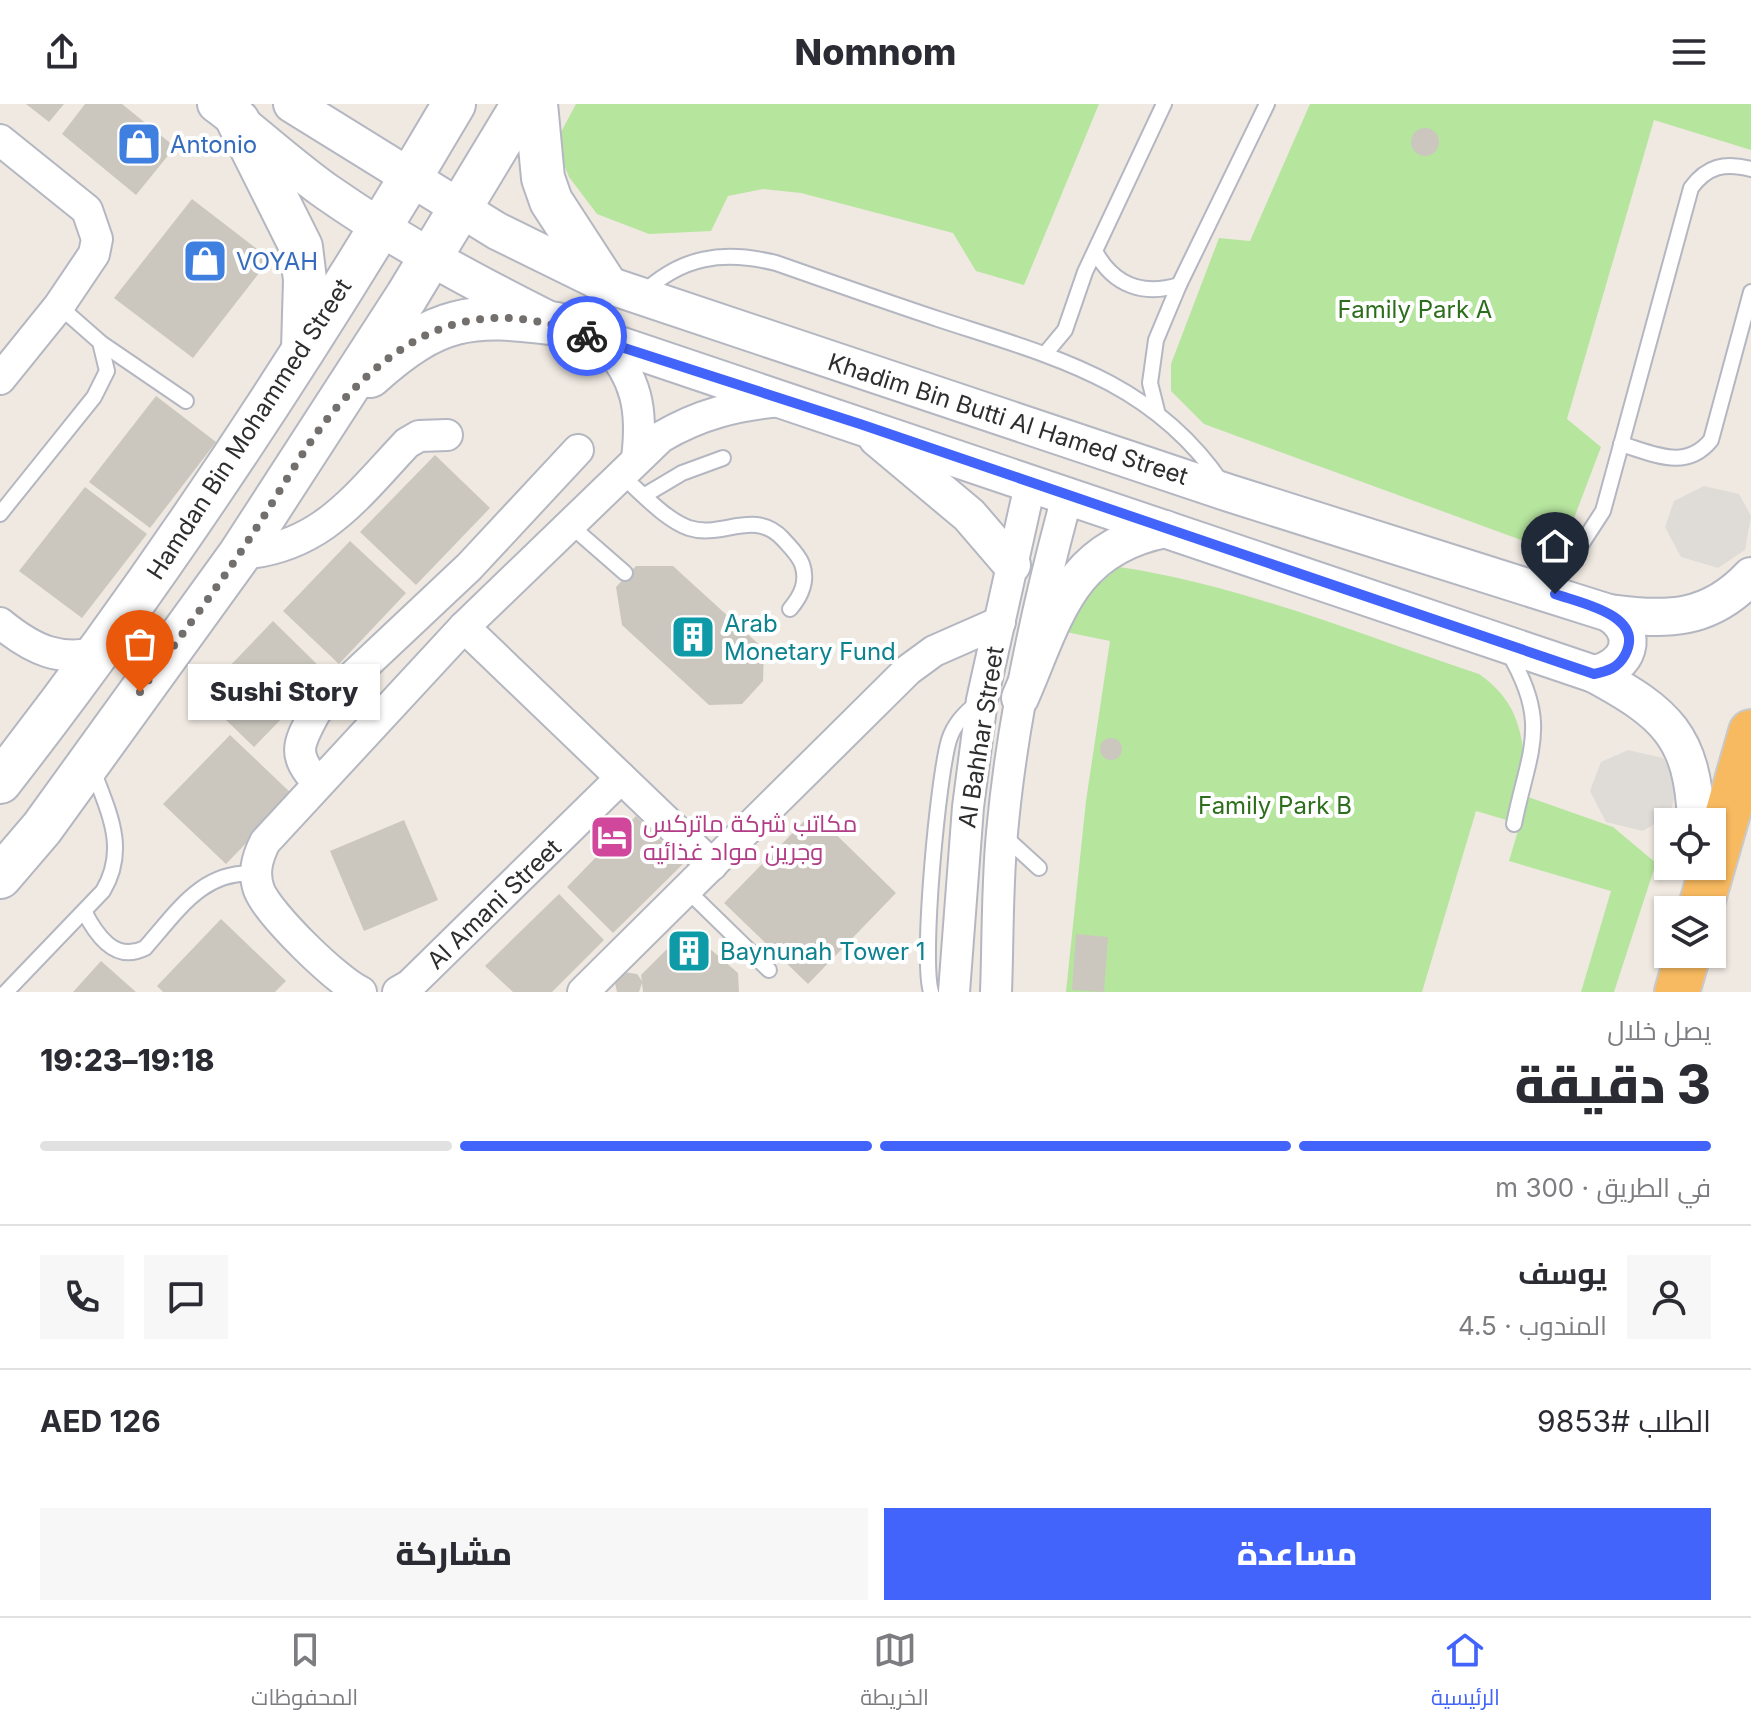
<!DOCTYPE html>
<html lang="ar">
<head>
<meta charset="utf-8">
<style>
	body { margin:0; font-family:Inter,Cairo,sans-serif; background:#f7f7f7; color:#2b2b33; direction:rtl; height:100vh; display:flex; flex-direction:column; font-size:30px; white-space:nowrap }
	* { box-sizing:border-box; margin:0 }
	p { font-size:26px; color:#7c7c81 }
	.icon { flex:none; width:44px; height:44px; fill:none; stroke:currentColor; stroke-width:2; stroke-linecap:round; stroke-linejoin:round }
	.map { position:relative; height:888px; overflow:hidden; direction:ltr }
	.side { display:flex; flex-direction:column; background:#fff; flex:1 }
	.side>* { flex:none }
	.tools { position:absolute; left:1654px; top:704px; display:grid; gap:16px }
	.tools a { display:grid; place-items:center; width:72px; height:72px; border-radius:0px; background:#fff; box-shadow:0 2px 6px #0004; font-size:40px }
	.pin { position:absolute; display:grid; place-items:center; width:68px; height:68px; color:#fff; margin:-82px -34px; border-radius:50% 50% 50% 0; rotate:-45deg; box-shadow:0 0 8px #0007 }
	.pin .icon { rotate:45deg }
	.courier { position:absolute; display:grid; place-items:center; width:80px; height:80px; margin:-40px; border:6px solid #4264fb; border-radius:50%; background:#fff; color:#222; box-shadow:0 2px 10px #0007 }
	.bubble { position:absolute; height:56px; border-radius:0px; background:#fff; box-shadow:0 2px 6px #0004; font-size:26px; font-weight:800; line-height:56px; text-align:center; direction:rtl }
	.head em { font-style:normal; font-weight:800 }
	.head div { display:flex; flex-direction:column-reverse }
	.head { display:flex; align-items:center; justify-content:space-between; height:136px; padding:0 40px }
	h1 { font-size:52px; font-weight:800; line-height:60px }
	.bar { display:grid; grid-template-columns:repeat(4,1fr); gap:12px 8px; align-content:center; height:96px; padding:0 40px }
	.bar i { height:10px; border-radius:6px; background:#e1e1e2 }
	.bar .current { background:#4264fb }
	.bar p { grid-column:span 4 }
	.line { display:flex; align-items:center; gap:20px; padding:0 40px; border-top:2px solid #e1e1e2 }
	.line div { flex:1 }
	.round { display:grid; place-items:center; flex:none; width:84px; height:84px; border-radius:0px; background:#f7f7f7 }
	.button { display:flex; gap:16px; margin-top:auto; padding:16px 40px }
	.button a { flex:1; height:92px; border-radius:0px; background:#4264fb; color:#fff; font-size:32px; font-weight:800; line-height:92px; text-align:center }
	.button a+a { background:#f7f7f7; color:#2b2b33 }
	header { display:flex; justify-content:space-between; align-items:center; height:104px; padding:0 40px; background:#fff; font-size:36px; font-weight:800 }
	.tabs { display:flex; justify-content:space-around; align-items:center; height:112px; border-top:2px solid #e1e1e2; background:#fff; font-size:22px; color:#7c7c81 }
	.tabs a { display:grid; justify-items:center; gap:4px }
	.tabs .current { color:#4264fb }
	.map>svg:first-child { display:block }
	.green { fill:#b6e59e }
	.plaza { fill:#dfdcd8 }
	.building { fill:#cbc7bf }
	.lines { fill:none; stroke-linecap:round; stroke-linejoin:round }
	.service-casing { stroke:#b4b7c1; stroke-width:18 }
	.minor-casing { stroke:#b4b7c1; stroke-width:34 }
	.tertiary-casing { stroke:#b4b7c1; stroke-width:40 }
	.secondary-casing { stroke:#b4b7c1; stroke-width:46 }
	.trunk-casing { stroke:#c9c9c9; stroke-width:48 }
	.service { stroke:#fff; stroke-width:14 }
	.minor { stroke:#fff; stroke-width:30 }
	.tertiary { stroke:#fff; stroke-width:36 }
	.secondary { stroke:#fff; stroke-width:42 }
	.trunk { stroke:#f8ba60; stroke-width:44 }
	.done { stroke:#726f6d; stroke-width:8; stroke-dasharray:0 14.4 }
	.route { stroke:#4264fb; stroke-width:10 }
	.labels { text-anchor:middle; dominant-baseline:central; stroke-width:8; stroke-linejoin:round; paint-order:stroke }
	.shop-label { font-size:24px; fill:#366cbe; stroke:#fff; text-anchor:start }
	.park-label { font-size:24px; fill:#2c6e1b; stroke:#fff }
	.street-label { font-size:24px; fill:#2e2e2e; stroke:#fff }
	.culture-label { font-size:24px; fill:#0d838f; stroke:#fff; text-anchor:start }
	.hotel-label { font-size:24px; fill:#b23c85; stroke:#fff; text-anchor:start }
</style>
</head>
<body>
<header><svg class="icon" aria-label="menu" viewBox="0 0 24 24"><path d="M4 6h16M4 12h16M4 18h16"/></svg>Nomnom<svg class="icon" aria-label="share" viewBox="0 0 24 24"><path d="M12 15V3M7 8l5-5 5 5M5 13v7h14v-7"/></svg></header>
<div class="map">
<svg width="1751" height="888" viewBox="0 0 1751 888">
	<rect width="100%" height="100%" fill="#efe9e1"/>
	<g class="green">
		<polygon points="576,0 1099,0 1024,181 976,167 953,129 801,89 763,85 728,92 711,127 649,130 597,110 569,73 561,53 560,30"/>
		<polygon points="1310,0 1751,0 1751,46 1654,16 1567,315 1601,343 1565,438 1532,440 1204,320 1171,287 1171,260 1219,134 1250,137"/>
		<path d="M1119 463C1242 481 1361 531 1479 570 1526 603 1522 640 1528 693L1613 723 1656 759 1614 888H1581L1611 787 1509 757 1520 720 1476 707 1422 888H1066L1086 697 1110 537 1066 528 1088 490Z"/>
	</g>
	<g class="plaza">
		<polygon points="1704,382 1739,390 1751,412 1745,446 1718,464 1681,453 1665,423 1674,397"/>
		<polygon points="1628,646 1663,654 1678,680 1670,710 1643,727 1606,718 1590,687 1601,658"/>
	</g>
	<g class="building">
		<polygon points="26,0 64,0 49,18"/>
		<polygon points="85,0 122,0 175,43 136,91 62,30"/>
		<circle cx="1425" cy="38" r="14"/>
		<polygon points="192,95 270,155 193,254 114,194"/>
		<polygon points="156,292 216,338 150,424 89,378"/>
		<polygon points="435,351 490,404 416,481 360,428"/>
		<polygon points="85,383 147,430 82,514 19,467"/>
		<polygon points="350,437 406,489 339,560 283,507"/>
		<polygon points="636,462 673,462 764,545 763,577 742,600 709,601 622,521 616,483"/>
		<polygon points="273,517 326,569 254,643 201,592"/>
		<polygon points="230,631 293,691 226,760 163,700"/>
		<circle cx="1111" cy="645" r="11"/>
		<polygon points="813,708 896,789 808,880 724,799"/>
		<polygon points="636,712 684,759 613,829 567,783"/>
		<polygon points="404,716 438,796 364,827 330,747"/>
		<polygon points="559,790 604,836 552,888 513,888 485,862"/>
		<polygon points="221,815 286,877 275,888 163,888 157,882"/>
		<polygon points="687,825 738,869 739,888 643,888 642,879 639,888 617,888 615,879 623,868 637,870 642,877 641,871"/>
		<polygon points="1076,830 1108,833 1104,888 1072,886"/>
		<polygon points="101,857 136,888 73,888"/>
	</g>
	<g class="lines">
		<g class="service-casing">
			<g id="service">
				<path d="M1096 149C1114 181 1143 192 1179 181"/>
				<path d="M641 191C681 152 723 146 776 159 830 178 884 197 938 215 1050 252 1151 275 1222 379"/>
				<polyline points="101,239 186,297"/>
				<polyline points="1045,250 1065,226 1085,168 1164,0"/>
				<polyline points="1157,307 1150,279 1156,236 1179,181 1267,0"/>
				<path d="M1621 340C1654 350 1686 367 1711 336L1751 188"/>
				<path d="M621 371C641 388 664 415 689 424 722 435 754 404 783 435 790 443 798 450 802 460 808 477 802 491 790 505"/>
				<polyline points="645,391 682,369 723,354"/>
				<polyline points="0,410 94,293 107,267 100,238 59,202"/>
				<polyline points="570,421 625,469"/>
				<path d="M1531 478 1579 444 1603 407 1691 84C1707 62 1725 58 1751 65"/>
				<path d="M1508 548C1551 620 1529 646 1514 720"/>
				<polyline points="1004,732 1039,764"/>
				<polyline points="687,786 769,866"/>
				<path d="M84 807C96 831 115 859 145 844 177 808 203 765 256 770"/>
				<path d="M6 888 103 787C128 745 109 709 93 666"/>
				<path d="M931 888C921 854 938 673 949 636 954 620 965 608 979 598"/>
			</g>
		</g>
		<g class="minor-casing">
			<g id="minor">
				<polyline points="0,36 87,106 97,135 94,150 59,202 0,275"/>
				<path d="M604 239C637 273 643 307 637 354"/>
				<path d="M240 450C321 444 355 394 407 339L419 332 447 331"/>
				<path d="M0 519C33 546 60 559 103 547"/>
				<polyline points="464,523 712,761"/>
				<path d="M318 679C291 650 298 640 316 607L469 463 578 346"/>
				<path d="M361 888C337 877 269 811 259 786 253 769 257 754 265 738L464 523 661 333C700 310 737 301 781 297"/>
				<polyline points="398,888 410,881 621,674"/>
				<polyline points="583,888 908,566 934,547 1000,518"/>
				<polyline points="954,888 968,703 982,596 1030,381"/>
				<path d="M996 888C998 835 997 782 1002 729 1012 616 1037 503 1067 393"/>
			</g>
		</g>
		<g class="tertiary-casing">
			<g id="tertiary">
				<path d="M216 0C254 28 289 61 327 88 400 139 477 180 557 220L1594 570C1666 609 1693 632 1696 718"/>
				<path d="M292 0 497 127 605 180 1229 389 1609 509C1667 517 1709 517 1751 472"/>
				<polyline points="877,334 969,411 1012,461"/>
				<path d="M1594 570C1629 563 1641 530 1609 509"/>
				<path d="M1020 594C1055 514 1068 444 1165 425"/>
			</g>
		</g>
		<g class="secondary-casing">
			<g id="secondary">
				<polyline points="536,0 543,74 551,97 605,180"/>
				<polyline points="238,17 301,143 305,176 303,245"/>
				<path d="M370 272C437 212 470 208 557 220"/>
				<path d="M0 678C168 463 316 235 454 0"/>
				<polyline points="0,773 42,724 240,450 407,192 523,0"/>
			</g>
		</g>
		<g class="trunk-casing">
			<g id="trunk">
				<polyline points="1700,806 1751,628"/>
				<polyline points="1677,888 1688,850"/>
			</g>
		</g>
		<use href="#service" class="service"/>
		<use href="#minor" class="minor"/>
		<use href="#tertiary" class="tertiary"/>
		<use href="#secondary" class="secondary"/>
		<use href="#trunk" class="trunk"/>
	</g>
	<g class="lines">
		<path class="done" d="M140 588C178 535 218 484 253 429 280 389 306 338 338 302 409 222 483 191 587 232"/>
		<path class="route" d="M587 232 860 320 1594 570C1608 567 1618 564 1625 551 1646 511 1580 499 1555 490"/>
	</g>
	<defs>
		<g id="shop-square" transform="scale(2.3)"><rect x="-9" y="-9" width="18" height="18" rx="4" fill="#3f7fe0" stroke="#fff"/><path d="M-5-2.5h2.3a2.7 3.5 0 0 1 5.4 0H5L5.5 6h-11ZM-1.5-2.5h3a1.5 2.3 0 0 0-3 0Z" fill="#fff"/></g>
		<g id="building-square" transform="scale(2.3)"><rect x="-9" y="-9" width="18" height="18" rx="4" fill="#0f9aa8" stroke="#fff"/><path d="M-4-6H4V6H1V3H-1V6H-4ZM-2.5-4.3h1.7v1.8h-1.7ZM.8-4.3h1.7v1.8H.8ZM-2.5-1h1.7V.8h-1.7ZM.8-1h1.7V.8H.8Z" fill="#fff"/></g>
		<g id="hotel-square" transform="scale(2.3)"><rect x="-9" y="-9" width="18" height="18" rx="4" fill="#d1479c" stroke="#fff"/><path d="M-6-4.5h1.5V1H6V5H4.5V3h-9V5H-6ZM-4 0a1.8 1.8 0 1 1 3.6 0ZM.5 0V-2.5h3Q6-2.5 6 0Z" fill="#fff"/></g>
	</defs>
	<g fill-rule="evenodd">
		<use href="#shop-square" x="139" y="40"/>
		<use href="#shop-square" x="205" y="157"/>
		<use href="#building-square" x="693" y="533"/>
		<use href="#hotel-square" x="612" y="733"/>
		<use href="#building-square" x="689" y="847"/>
	</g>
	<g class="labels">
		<g class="shop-label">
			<text x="170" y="40">Antonio</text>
			<text x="236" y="157">VOYAH</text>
		</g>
		<g class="park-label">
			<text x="1415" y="205">Family Park A</text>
			<text x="1275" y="701">Family Park B</text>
		</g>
		<g class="street-label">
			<text transform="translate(1008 315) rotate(18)">Khadim Bin Butti Al Hamed Street</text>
			<text transform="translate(249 325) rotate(-57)">Hamdan Bin Mohammed Street</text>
			<text transform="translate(981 633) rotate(-81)">Al Bahhar Street</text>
			<text transform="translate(494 800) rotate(-44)">Al Amani Street</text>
		</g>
		<g class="culture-label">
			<text x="724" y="519">Arab<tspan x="724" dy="28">Monetary Fund</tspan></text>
			<text x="720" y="847">Baynunah Tower 1</text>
		</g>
		<g class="hotel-label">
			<text x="643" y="719">مكاتب شركة ماتركس<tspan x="643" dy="28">وجرين مواد غذائيه</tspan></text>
		</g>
	</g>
</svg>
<div class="tools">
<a><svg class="icon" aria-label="locate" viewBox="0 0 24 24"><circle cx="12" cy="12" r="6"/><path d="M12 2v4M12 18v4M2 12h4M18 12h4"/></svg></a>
<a><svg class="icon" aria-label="layers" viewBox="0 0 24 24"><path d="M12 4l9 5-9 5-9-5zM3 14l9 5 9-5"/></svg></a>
</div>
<div class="pin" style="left:140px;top:588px;background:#ea580c"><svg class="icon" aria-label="bag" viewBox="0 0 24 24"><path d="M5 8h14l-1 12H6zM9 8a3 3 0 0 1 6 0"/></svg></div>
<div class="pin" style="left:1555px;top:490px;background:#1f2937"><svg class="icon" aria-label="home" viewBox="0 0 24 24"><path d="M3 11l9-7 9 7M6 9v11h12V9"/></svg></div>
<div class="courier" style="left:587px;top:232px"><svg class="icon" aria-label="bike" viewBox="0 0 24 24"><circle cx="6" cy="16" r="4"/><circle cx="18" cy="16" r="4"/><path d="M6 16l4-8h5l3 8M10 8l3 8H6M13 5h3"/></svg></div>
<div class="bubble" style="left:188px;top:560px;width:192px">Sushi Story</div>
</div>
<section class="side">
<div class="head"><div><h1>3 دقيقة</h1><p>يصل خلال</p></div><em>19:18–19:23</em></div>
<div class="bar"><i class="current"></i><i class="current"></i><i class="current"></i><i></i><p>في الطريق · 300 m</p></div>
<div class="line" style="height:144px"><a class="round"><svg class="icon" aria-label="person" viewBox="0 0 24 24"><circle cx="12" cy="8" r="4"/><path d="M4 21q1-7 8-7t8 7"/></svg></a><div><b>يوسف</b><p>المندوب · 4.5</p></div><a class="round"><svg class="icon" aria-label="chat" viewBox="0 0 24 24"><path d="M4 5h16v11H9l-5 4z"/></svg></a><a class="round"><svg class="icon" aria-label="phone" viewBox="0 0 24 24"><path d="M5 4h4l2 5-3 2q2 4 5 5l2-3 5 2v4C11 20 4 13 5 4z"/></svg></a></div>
<div class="line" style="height:104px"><div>الطلب #9853</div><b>AED 126</b></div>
<div class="button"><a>مساعدة</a><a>مشاركة</a></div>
</section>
<nav class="tabs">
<a class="current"><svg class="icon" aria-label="home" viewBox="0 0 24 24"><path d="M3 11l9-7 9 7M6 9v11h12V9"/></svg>الرئيسية</a>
<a><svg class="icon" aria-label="map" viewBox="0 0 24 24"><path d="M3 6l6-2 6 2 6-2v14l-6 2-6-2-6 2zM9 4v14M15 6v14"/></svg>الخريطة</a>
<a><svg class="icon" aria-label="saved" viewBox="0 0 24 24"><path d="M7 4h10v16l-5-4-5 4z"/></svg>المحفوظات</a>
</nav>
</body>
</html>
